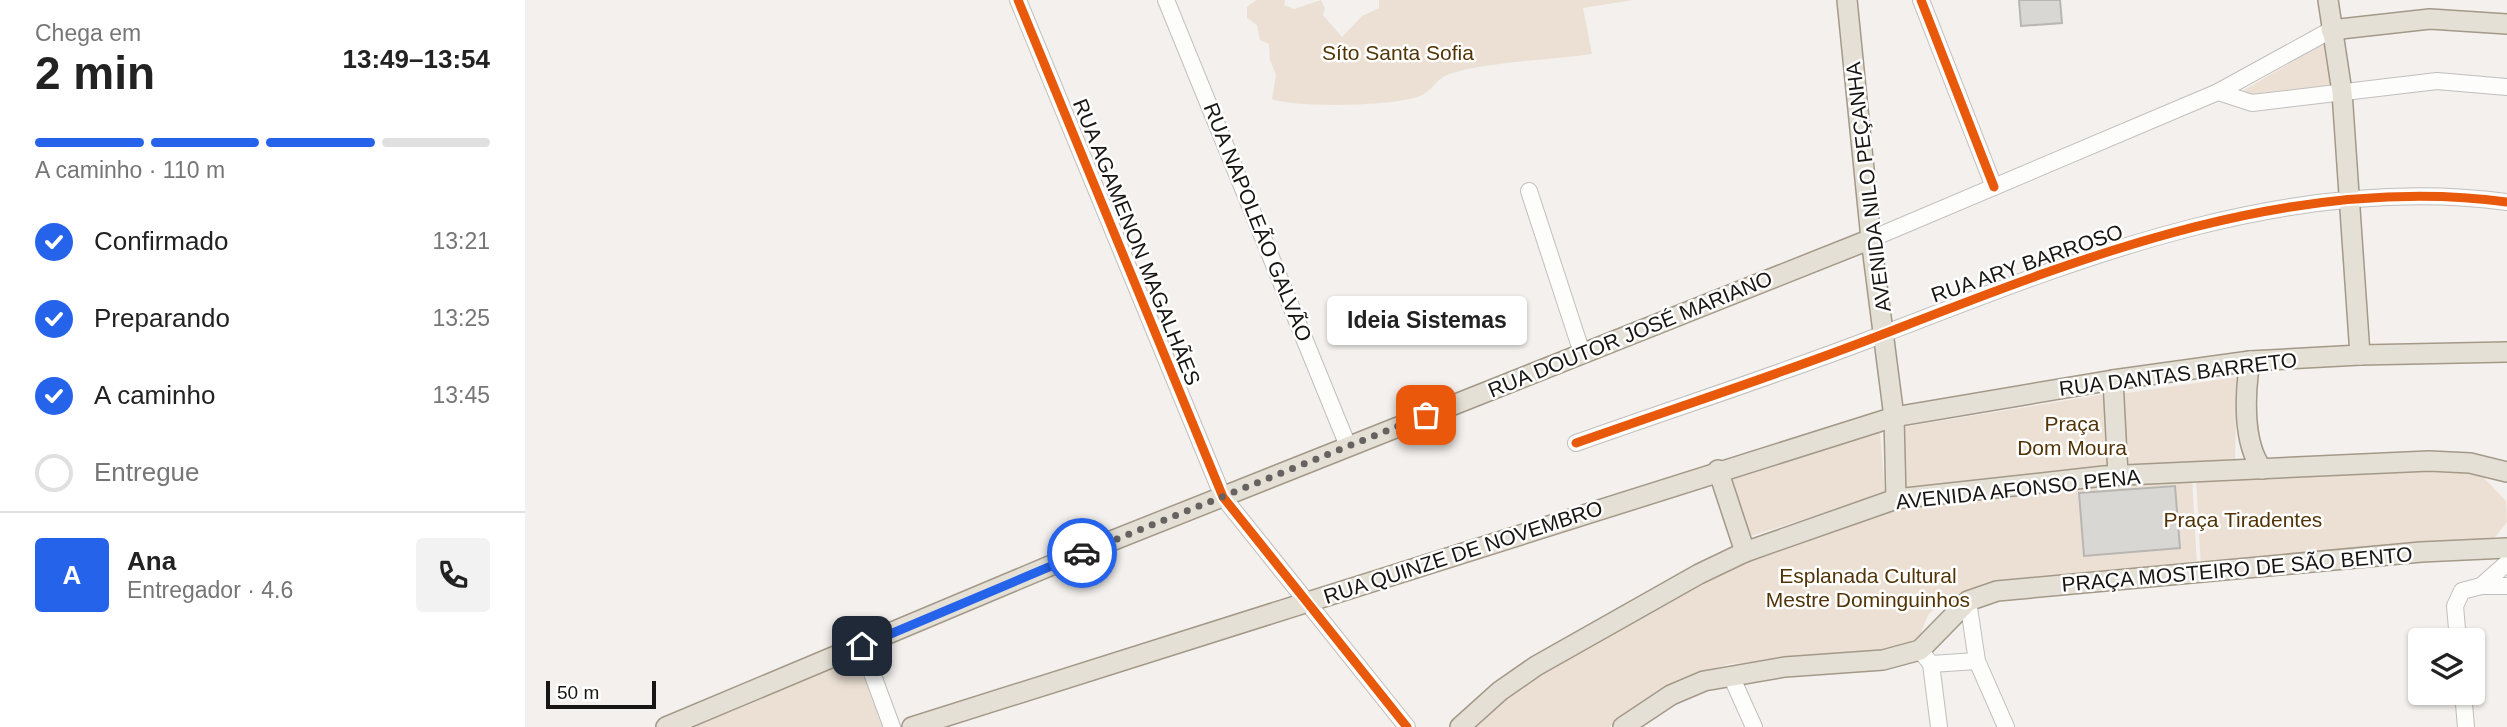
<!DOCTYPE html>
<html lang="pt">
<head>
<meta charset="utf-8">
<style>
	body { margin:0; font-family:Helvetica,sans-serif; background:#f2f2f2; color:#222; height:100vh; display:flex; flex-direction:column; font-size:26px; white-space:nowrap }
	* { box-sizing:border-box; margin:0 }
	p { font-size:23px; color:#767676 }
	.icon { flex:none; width:38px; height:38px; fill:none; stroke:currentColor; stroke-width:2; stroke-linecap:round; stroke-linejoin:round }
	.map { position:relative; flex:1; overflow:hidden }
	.side { display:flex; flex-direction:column; background:#fff; width:525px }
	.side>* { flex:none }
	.controls { position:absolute; left:1883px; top:628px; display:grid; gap:14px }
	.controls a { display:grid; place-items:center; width:77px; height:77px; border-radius:7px; background:#fff; box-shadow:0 2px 5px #0004; font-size:35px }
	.scale { position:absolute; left:21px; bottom:18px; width:110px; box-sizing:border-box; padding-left:7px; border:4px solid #181614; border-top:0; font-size:19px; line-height:24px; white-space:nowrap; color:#181614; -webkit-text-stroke:5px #fff; paint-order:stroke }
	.pin { position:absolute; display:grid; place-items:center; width:60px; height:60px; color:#fff; margin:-30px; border-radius:14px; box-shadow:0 4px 10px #0006 }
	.courier { position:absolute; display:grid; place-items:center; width:70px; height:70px; margin:-35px; border:5px solid #2563eb; border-radius:50%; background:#fff; color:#222; box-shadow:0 2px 9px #0007 }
	.bubble { position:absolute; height:49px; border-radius:7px; background:#fff; box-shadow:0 2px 5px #0004; font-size:23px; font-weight:600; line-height:49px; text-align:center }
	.headline em { font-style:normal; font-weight:600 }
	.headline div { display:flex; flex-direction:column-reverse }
	.headline { display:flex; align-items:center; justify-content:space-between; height:119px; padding:0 35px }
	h1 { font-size:46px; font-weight:600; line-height:52px }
	.bar { display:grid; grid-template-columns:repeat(4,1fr); gap:10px 7px; align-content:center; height:84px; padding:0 35px }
	.bar i { height:9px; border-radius:5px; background:#e0e0e0 }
	.bar .current { background:#2563eb }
	.bar p { grid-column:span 4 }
	.line { display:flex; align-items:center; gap:18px; padding:0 35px; border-top:2px solid #e0e0e0 }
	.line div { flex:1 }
	.round { display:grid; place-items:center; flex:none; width:74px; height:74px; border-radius:7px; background:#f2f2f2 }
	ol { padding:0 35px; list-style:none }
	li { display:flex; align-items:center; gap:21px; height:77px }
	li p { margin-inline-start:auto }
	li .icon { padding:7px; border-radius:50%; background:#2563eb; color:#fff; stroke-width:4 }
	li:last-child { color:#767676 }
	li i { width:38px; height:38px; border:4px solid #e0e0e0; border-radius:50% }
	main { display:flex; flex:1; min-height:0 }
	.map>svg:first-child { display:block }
	.green { fill:#ebe0d3 }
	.building { fill:#d9d7d4; stroke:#b8b6b3; stroke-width:2 }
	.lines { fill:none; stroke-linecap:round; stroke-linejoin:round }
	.minor-casing { stroke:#c1bfbd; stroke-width:18 }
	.major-casing { stroke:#a39988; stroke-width:22 }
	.minor { stroke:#fdfdfc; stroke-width:16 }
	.major { stroke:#e5e0d6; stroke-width:19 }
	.cycleway-casing { stroke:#fff; stroke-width:13 }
	.cycleway { stroke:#e8590c; stroke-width:9 }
	.done { stroke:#656260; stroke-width:7; stroke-dasharray:0 12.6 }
	.route { stroke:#2563eb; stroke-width:9 }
	.labels { text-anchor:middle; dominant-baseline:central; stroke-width:5; stroke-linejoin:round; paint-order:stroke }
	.park-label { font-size:21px; fill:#523305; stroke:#fff }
	.street-label { font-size:21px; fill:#181614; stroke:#fff }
</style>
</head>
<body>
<main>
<section class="side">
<div class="headline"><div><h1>2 min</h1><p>Chega em</p></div><em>13:49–13:54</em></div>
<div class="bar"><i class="current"></i><i class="current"></i><i class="current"></i><i></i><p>A caminho · 110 m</p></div>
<ol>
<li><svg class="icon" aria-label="check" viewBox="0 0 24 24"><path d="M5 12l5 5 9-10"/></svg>Confirmado<p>13:21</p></li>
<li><svg class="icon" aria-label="check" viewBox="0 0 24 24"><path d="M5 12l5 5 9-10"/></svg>Preparando<p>13:25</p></li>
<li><svg class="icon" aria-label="check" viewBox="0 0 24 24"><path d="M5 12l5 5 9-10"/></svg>A caminho<p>13:45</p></li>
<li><i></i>Entregue</li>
</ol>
<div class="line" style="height:126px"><b class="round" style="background:#2563eb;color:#fff">A</b><div><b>Ana</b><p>Entregador · 4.6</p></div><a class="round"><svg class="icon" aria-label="phone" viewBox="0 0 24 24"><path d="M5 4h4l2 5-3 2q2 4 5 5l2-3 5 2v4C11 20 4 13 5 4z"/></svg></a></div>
</section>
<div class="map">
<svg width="1982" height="727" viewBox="0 0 1982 727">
	<rect width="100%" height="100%" fill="#f3f0ed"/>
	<g class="green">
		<path d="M731 0H760L759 5 769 9 796 0 800 8 798 15 817 37 837 16 854 8V0H1108L1058 8 1067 54C1026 60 960 62 924 74 913 78 908 88 899 94 878 107 769 108 747 99L751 75 745 60 744 44 735 40 732 25 722 18V7Z"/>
		<polygon points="1806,39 1812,92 1731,101 1716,92"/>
		<polygon points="1712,377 1710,463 1598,468 1595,394"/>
		<polygon points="1581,394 1586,465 1381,490 1372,428"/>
		<polygon points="1355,432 1360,493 1220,538 1205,475"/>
		<polygon points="1924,469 1958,477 1981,501 1982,522 1966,542 1676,568 1671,476"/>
		<path d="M1667 477 1672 566C1618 571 1438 577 1404 614 1399 621 1396 636 1392 644L1354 657 1329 653 1204 664 1153 680 1084 727H947L975 701 1037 658 1168 582 1370 506 1583 480Z"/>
		<polygon points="331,653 362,727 151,727"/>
	</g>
	<g class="building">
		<polygon points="1494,0 1535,0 1537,23 1496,26"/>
		<polygon points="1650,486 1655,548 1559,556 1554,493"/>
	</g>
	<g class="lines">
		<g class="minor-casing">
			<g id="minor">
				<polyline points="493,0 698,497 882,727"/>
				<polyline points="641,0 823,446"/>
				<polyline points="1396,0 1469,187"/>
				<polyline points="1693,92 1727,103 1912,81 1982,87"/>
				<polyline points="1004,191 1057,353"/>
				<polyline points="1346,239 1693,92 1806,30"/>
				<path d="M1051 443C1155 406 1259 373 1361 333 1557 257 1768 173 1982 202"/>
				<polyline points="1956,586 1982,563"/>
				<polyline points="1443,601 1452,661 1481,727"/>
				<polyline points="1933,640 1930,606 1937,591 1956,586 1982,586"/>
				<polyline points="337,646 367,727"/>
				<polyline points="1395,650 1406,664 1414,727"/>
				<polyline points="1406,664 1452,661"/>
				<polyline points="1206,676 1229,727"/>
				<polyline points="1938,693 1941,727"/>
			</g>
		</g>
		<g class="major-casing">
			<g id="major">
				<polyline points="1322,0 1346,239 1369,417 1371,499"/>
				<polyline points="1803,0 1817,92 1835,355"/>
				<polyline points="1806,30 1905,19 1982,24"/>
				<path d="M1725 361C1720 392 1717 442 1737 469"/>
				<polyline points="1588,380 1593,475"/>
				<polyline points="1193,470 1220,552"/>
				<polyline points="141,727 546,557 1346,239"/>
				<polyline points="387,727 1369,417 1588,380 1725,361 1835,355 1982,352"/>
				<polyline points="935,727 975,691 1011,666 1174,574 1220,552 1371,499 1579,476 1904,461 1945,463 1982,472"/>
				<polyline points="1098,727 1146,695 1179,681 1260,667 1358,660 1395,650 1443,601 1472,591 1896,552 1982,548"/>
			</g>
		</g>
		<use href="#minor" class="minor"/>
		<use href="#major" class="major"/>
		<g class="cycleway-casing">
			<g id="cycleway">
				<polyline points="493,0 698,497 882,727"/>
				<polyline points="1396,0 1469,187"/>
				<path d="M1051 443C1155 406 1259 373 1361 333 1557 257 1768 173 1982 202"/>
			</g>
		</g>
		<use href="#cycleway" class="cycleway"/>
	</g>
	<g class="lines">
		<polyline class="done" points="557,553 901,415"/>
		<polyline class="route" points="337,646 557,553"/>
	</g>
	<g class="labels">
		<g class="park-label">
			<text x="873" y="52">Síto Santa Sofia</text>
			<text x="1547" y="423">Praça<tspan x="1547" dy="24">Dom Moura</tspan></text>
			<text x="1718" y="519">Praça Tiradentes</text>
			<text x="1343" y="575">Esplanada Cultural<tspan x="1343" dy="24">Mestre Dominguinhos</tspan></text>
		</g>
		<g class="street-label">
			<text transform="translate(1343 187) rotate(-97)">AVENIDA NILO PEÇANHA</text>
			<text transform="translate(733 222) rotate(68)">RUA NAPOLEÃO GALVÃO</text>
			<text transform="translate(612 242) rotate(68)">RUA AGAMENON MAGALHÃES</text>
			<text transform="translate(1502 263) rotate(-19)">RUA ARY BARROSO</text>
			<text transform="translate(1105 334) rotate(-22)">RUA DOUTOR JOSÉ MARIANO</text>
			<text transform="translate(1653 374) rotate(-7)">RUA DANTAS BARRETO</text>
			<text transform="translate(1493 489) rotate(-6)">AVENIDA AFONSO PENA</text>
			<text transform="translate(938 552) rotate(-18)">RUA QUINZE DE NOVEMBRO</text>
			<text transform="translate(1712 569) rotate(-5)">PRAÇA MOSTEIRO DE SÃO BENTO</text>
		</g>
	</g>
</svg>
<div class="controls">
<a><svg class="icon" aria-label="layers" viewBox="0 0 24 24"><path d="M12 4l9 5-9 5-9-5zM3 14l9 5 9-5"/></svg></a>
</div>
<div class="scale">50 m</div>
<div class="pin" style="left:901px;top:415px;background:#ea580c"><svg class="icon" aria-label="bag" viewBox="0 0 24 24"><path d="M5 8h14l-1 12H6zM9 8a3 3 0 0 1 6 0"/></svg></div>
<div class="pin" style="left:337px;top:646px;background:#1f2937"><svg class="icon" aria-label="home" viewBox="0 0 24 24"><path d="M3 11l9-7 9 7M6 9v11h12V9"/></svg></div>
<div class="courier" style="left:557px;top:553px"><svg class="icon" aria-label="car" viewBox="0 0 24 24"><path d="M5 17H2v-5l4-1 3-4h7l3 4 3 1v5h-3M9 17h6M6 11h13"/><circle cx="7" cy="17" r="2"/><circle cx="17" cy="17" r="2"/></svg></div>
<div class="bubble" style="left:802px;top:296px;width:200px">Ideia Sistemas</div>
</div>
</main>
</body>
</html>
